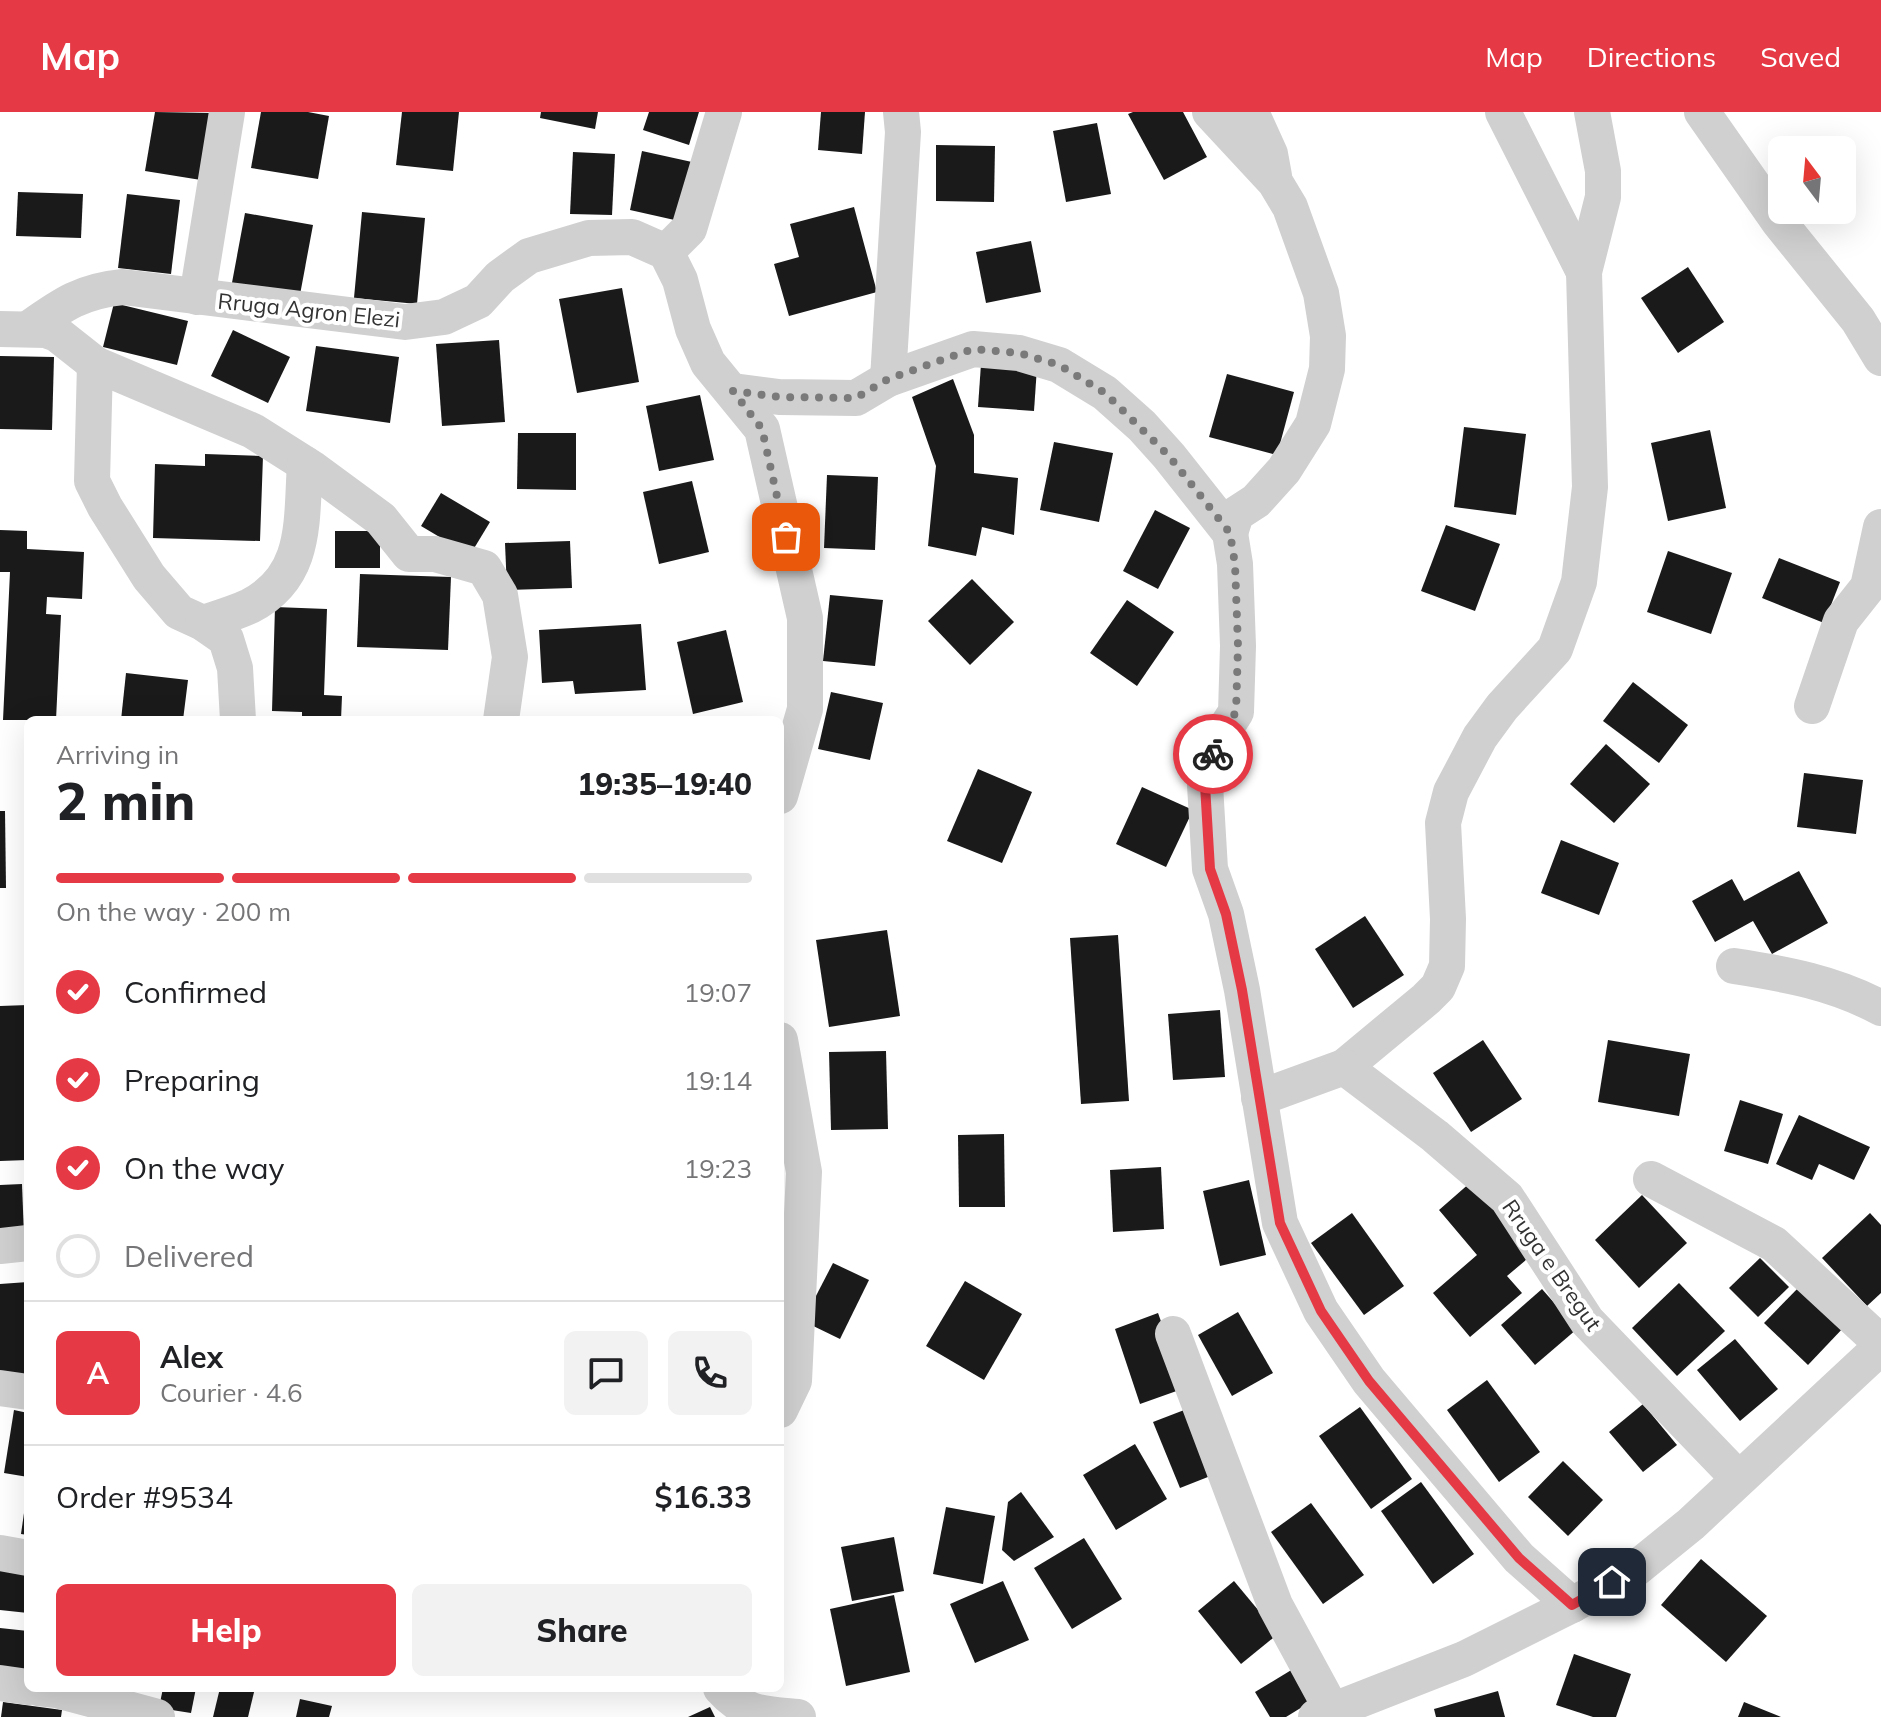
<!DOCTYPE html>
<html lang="en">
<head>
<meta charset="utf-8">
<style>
	body { margin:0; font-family:Mulish,sans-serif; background:#f2f2f2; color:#202124; height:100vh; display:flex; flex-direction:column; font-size:30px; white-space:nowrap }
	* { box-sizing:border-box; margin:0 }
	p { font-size:26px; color:#757577 }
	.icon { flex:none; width:44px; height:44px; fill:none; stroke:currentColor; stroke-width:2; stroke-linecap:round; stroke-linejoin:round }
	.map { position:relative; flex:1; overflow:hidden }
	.panel { position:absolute; left:24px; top:604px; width:760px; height:976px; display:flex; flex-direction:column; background:#fff; border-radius:12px; box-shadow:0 8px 32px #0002 }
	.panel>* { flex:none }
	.needle { width:52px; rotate:344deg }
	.tools { position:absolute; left:1768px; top:24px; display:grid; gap:16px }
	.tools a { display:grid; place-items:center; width:88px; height:88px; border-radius:12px; background:#fff; box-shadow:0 8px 32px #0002; font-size:40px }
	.pin { position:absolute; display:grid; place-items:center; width:68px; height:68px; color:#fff; margin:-34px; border-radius:16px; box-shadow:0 4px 12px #0006 }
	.courier { position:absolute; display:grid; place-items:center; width:80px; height:80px; margin:-40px; border:6px solid #e63946; border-radius:50%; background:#fff; color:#222; box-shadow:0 2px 10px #0007 }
	.overview em { font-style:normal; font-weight:800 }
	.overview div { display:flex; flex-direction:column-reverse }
	.overview { display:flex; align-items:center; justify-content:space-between; height:136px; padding:0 32px }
	h1 { font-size:52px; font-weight:800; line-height:60px }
	.bar { display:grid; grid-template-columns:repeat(4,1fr); gap:12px 8px; align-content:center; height:96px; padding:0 32px }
	.bar i { height:10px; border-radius:6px; background:#e0e0e0 }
	.bar .active { background:#e63946 }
	.bar p { grid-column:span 4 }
	.line { display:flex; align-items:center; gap:20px; padding:0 32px; border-top:2px solid #e0e0e0 }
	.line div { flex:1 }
	.round { display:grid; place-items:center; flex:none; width:84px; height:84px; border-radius:12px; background:#f2f2f2 }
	ol { padding:0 32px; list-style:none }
	li { display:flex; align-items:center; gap:24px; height:88px }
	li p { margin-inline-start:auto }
	li .icon { padding:8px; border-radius:50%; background:#e63946; color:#fff; stroke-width:4 }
	li:last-child { color:#757577 }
	li i { width:44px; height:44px; border:4px solid #e0e0e0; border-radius:50% }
	.action { display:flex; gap:16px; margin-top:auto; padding:16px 32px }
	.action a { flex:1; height:92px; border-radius:12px; background:#e63946; color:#fff; font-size:32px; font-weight:800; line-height:92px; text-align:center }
	.action a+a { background:#f2f2f2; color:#202124 }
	header { display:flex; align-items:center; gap:48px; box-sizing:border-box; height:112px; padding:0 40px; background:#e63946; color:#fff }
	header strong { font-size:38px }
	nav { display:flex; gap:44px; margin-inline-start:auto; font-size:28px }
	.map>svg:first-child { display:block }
	.building { fill:#1a1a1a }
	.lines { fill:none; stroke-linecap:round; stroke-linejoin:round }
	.minor { stroke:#d0d0d0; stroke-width:36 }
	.done { stroke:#7a7a7a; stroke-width:8; stroke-dasharray:0 14.4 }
	.route { stroke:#e63946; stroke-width:10 }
	.labels { text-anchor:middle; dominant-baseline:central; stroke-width:8; stroke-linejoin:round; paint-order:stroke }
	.street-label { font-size:22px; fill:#333; stroke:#fff }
</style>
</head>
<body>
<header>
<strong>Map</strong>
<nav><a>Map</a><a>Directions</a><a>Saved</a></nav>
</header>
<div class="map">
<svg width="1881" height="1605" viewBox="0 0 1881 1605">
	<rect width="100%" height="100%" fill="#fff"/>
	<g class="building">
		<polygon points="155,0 213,1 201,68 145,59"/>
		<polygon points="261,0 308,0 329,4 318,67 251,56"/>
		<polygon points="402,0 459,0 453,59 396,53"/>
		<polygon points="541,0 598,0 595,17 540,6"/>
		<polygon points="649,0 699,0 689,33 643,18"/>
		<polygon points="821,0 865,0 862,42 818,38"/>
		<polygon points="1133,0 1183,0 1207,45 1164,68 1128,2"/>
		<polygon points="1097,11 1111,82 1066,90 1053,19"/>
		<polygon points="936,33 995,34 994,90 936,89"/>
		<polygon points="642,39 692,50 679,109 630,98"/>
		<polygon points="573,40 615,42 612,103 570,102"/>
		<polygon points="18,80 83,82 81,126 16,124"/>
		<polygon points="127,82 180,88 171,162 118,156"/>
		<polygon points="854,95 877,180 789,204 774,152 799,145 790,112"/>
		<polygon points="362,100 425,106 417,192 354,186"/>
		<polygon points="245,101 313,113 299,188 231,176"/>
		<polygon points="1031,129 1041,180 986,191 976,140"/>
		<polygon points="1688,155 1724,210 1678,241 1641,186"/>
		<polygon points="622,176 639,270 577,281 559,187"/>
		<polygon points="114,191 188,209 177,253 103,235"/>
		<polygon points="233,218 290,245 268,291 211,264"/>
		<polygon points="499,228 505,310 442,314 436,232"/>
		<polygon points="316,234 399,245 390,311 306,299"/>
		<polygon points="0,244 54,245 52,318 0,317"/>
		<polygon points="981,252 1037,255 1034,299 978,295"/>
		<polygon points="1227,262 1294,280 1277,343 1209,325"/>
		<polygon points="953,267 974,323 974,361 1018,366 1014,423 982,415 976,444 928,434 936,354 912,285"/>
		<polygon points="700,283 714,348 659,359 646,294"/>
		<polygon points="1464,315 1526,322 1516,403 1454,395"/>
		<polygon points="1710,318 1726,396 1668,409 1651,331"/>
		<polygon points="518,321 576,321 576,378 517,377"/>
		<polygon points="1054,330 1113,341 1099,410 1040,398"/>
		<polygon points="205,342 263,344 260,429 153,426 155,352 205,354"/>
		<polygon points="827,363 878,365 875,438 824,436"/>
		<polygon points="692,369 709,440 659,452 643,380"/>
		<polygon points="441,381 490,410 470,443 421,414"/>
		<polygon points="1155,398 1190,416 1158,477 1123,459"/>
		<polygon points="1446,413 1500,432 1475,499 1421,479"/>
		<polygon points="0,418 27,419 27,437 84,440 82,487 47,485 46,502 61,503 56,608 3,608 10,460 0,460"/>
		<rect x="335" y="419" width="45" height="37"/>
		<polygon points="570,429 572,476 507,478 505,431"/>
		<polygon points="1668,439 1732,461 1711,522 1647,500"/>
		<polygon points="1779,446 1840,470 1824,511 1762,486"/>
		<polygon points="360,462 451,465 448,538 357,535"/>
		<polygon points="972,467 1014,510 970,553 928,509"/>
		<polygon points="830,483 883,488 875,554 823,549"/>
		<polygon points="1127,488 1174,520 1137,574 1090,541"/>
		<polygon points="275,495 327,497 324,583 342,584 341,608 302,608 302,600 272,599"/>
		<polygon points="641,512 646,578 575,582 573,569 542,571 539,518"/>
		<polygon points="726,518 743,590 693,602 677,530"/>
		<polygon points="126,561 188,568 183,608 121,608"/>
		<polygon points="1633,570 1688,613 1659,651 1603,609"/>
		<polygon points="831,580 883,591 870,648 818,637"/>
		<polygon points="1606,632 1650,672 1614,711 1570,672"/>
		<polygon points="978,657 1032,680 1002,751 947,729"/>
		<polygon points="1804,661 1863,668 1856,722 1797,715"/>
		<polygon points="1142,675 1193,698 1166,755 1116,732"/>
		<polygon points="0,699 5,699 6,776 0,776"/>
		<polygon points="1561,728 1619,751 1599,803 1541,781"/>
		<polygon points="1799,759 1828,811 1772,842 1753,809 1715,830 1692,789 1732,767 1744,789"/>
		<polygon points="1365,804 1404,863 1353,896 1315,837"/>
		<polygon points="887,818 900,904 829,915 816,828"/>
		<polygon points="1118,823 1129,989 1081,992 1070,826"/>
		<polygon points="28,893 28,1048 0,1049 0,894"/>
		<polygon points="1220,898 1225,965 1173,968 1168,902"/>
		<polygon points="1483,928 1522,987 1471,1020 1433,961"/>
		<polygon points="1608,928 1690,942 1679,1004 1598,990"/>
		<polygon points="886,939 888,1017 831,1018 829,940"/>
		<polygon points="1740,988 1783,1002 1768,1052 1724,1039"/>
		<polygon points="1799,1003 1870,1035 1854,1068 1819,1052 1812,1068 1776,1052"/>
		<polygon points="1004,1022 1005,1095 959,1095 958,1023"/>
		<polygon points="1161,1055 1164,1117 1113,1120 1110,1058"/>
		<polygon points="1249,1068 1266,1143 1220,1154 1203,1079"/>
		<polygon points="1471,1070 1533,1142 1507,1164 1522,1181 1470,1225 1433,1181 1477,1143 1439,1098"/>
		<polygon points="22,1072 24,1124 0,1125 0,1073"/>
		<polygon points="1642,1083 1687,1131 1639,1176 1595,1128"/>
		<polygon points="1352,1101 1404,1174 1364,1203 1311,1131"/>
		<polygon points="1870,1101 1881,1113 1881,1181 1867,1194 1822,1146"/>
		<polygon points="1760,1146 1789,1175 1758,1205 1729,1176"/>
		<polygon points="833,1151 869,1168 840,1227 803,1209"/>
		<polygon points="965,1169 1022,1202 984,1268 926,1234"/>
		<polygon points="28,1170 28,1265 0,1266 0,1172"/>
		<polygon points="1679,1171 1725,1219 1677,1264 1632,1216"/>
		<polygon points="1801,1173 1845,1214 1808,1253 1764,1211"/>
		<polygon points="1542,1177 1577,1217 1535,1253 1501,1213"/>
		<polygon points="1238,1200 1273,1261 1232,1284 1198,1223"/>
		<polygon points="1158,1201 1185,1276 1140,1292 1115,1217"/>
		<polygon points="1735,1227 1778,1277 1740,1309 1697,1258"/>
		<polygon points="1487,1268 1540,1340 1499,1370 1447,1298"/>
		<polygon points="1643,1292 1677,1333 1643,1360 1609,1320"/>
		<polygon points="1192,1295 1218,1361 1180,1376 1153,1310"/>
		<polygon points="1360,1295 1412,1367 1371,1397 1319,1324"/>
		<polygon points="14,1298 28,1301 28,1365 4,1361"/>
		<polygon points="1135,1332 1167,1387 1116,1418 1083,1363"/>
		<polygon points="1563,1349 1603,1388 1568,1424 1528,1385"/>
		<polygon points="1421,1370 1474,1442 1433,1472 1381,1399"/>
		<polygon points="1021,1380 1054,1425 1014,1449 1002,1438 1008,1390"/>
		<polygon points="26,1387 28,1387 28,1423 21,1422"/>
		<polygon points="1311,1391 1364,1463 1323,1492 1271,1420"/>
		<polygon points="946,1395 995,1404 983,1472 933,1462"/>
		<polygon points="894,1425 904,1479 852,1489 841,1435"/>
		<polygon points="1084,1426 1122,1487 1072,1517 1034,1456"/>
		<polygon points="1701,1447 1767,1504 1726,1550 1661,1493"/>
		<polygon points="0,1455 28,1459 28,1501 0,1498"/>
		<polygon points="1003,1469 1029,1528 975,1551 950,1492"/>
		<polygon points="1234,1469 1278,1522 1241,1552 1198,1499"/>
		<polygon points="894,1483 910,1560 846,1574 830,1497"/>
		<polygon points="0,1516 28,1519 27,1564 0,1561"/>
		<polygon points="1574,1542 1631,1562 1616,1605 1593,1605 1556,1593"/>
		<polygon points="1293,1557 1312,1589 1286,1605 1270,1605 1255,1580"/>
		<polygon points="163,1576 196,1576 191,1601 159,1596"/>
		<polygon points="220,1576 255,1576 248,1605 213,1605"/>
		<polygon points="1498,1579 1505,1605 1436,1605 1434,1597"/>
		<polygon points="300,1587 332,1594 329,1605 296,1605"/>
		<polygon points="3,1590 62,1598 61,1605 1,1605"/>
		<polygon points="1744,1590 1781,1605 1738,1605"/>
		<polygon points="710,1595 715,1605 688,1605"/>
	</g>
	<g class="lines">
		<g class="minor">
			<polyline points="1210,0 1275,70 1290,95 1321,181 1328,224 1327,257 1313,312 1284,358 1256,389 1236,402 1230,421"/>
			<polyline points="1251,0 1270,42 1274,64"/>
			<polyline points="1503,0 1584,160"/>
			<polyline points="1702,0 1779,110 1858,208 1881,246"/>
			<polyline points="666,140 689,117 724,0"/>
			<polyline points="197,185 227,0"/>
			<polyline points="0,217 46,218 57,222 95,252 253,319 313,357 381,407 409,442 435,442 484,456 500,483 510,545 501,608"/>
			<path d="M28 217C62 193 81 179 123 175L405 210 444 205 478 189 500 165 529 144 589 126 632 125 666 140 680 168 693 217 708 251 762 317 805 506V597L780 684"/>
			<polyline points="95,252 92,369 105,395 149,465 179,500 203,511 226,527 235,556 238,608"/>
			<polyline points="888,267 903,20 901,0"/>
			<polyline points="733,279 779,285 856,286 888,267 973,237 1019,241 1059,253 1105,281 1142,314 1169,344 1230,421 1235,452 1238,534 1236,600 1216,631 1205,673 1210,757 1226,802 1242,878 1280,1111 1321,1199 1369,1269 1519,1446 1572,1493"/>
			<path d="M203 511C218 506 235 501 250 494 308 464 301 409 305 352"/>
			<polyline points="1812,594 1841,509 1868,475 1881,415"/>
			<path d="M1734 854C1786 862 1835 871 1881 896"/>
			<polyline points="780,928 804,1060 794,1269 780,1298"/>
			<polyline points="1344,955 1426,887 1438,875 1447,854 1448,807 1443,711 1451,680 1480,625 1502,595 1555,537 1579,470 1590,375 1584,160 1603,85 1603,59 1592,0"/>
			<polyline points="1259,986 1344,955 1435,1024 1507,1086 1587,1209 1738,1366"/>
			<polyline points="1651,1067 1774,1132 1881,1231"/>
			<polyline points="0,1134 28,1131"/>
			<polyline points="1173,1222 1275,1493 1332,1598"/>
			<polyline points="0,1276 28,1280"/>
			<polyline points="0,1441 28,1446"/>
			<polyline points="0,1571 28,1575"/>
			<polyline points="38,1576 57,1578 157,1605"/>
			<path d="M721 1576C745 1603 764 1602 798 1605"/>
			<polyline points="1316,1605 1464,1547 1572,1493 1633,1459 1691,1412 1881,1235"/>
		</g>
	</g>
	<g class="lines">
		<polyline class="done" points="786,425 762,317 733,279 779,285 856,286 888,267 973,237 1019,241 1059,253 1105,281 1169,344 1230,421 1235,452 1238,534 1236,600 1216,631 1213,642"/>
		<polyline class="route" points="1213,642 1205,673 1210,757 1226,802 1242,878 1280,1111 1321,1199 1369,1269 1519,1446 1572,1493 1612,1470"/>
	</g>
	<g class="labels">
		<g class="street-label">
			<text transform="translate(309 198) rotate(6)">Rruga Agron Elezi</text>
			<text transform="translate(1552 1153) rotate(55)">Rruga e Bregut</text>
		</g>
	</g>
</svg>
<div class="tools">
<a><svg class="needle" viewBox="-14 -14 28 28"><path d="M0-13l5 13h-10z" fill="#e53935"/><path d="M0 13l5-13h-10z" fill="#757577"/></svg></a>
</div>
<div class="pin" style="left:786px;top:425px;background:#ea580c"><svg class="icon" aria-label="bag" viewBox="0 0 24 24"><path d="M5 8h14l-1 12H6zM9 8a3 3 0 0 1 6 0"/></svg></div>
<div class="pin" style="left:1612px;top:1470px;background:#1f2937"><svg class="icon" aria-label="home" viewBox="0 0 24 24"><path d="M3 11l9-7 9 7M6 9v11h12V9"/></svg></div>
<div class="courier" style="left:1213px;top:642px"><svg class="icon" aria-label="bike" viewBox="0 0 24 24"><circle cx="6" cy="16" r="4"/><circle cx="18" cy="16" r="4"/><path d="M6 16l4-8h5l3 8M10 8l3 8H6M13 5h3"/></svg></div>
<section class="panel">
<div class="overview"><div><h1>2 min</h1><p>Arriving in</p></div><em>19:35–19:40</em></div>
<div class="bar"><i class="active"></i><i class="active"></i><i class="active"></i><i></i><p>On the way · 200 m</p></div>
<ol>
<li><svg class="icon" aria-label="check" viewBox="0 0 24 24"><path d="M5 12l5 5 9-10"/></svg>Confirmed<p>19:07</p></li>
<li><svg class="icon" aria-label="check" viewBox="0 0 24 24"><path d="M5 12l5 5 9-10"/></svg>Preparing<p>19:14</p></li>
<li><svg class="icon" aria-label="check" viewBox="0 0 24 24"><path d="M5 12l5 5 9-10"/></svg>On the way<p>19:23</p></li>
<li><i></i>Delivered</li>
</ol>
<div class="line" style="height:144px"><b class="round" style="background:#e63946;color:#fff">A</b><div><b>Alex</b><p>Courier · 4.6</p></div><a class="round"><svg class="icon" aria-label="chat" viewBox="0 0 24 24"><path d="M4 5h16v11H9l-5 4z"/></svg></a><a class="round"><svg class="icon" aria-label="phone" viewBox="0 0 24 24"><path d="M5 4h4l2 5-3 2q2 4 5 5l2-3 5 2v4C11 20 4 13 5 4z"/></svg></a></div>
<div class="line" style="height:104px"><div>Order #9534</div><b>$16.33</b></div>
<div class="action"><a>Help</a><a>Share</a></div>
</section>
</div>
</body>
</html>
